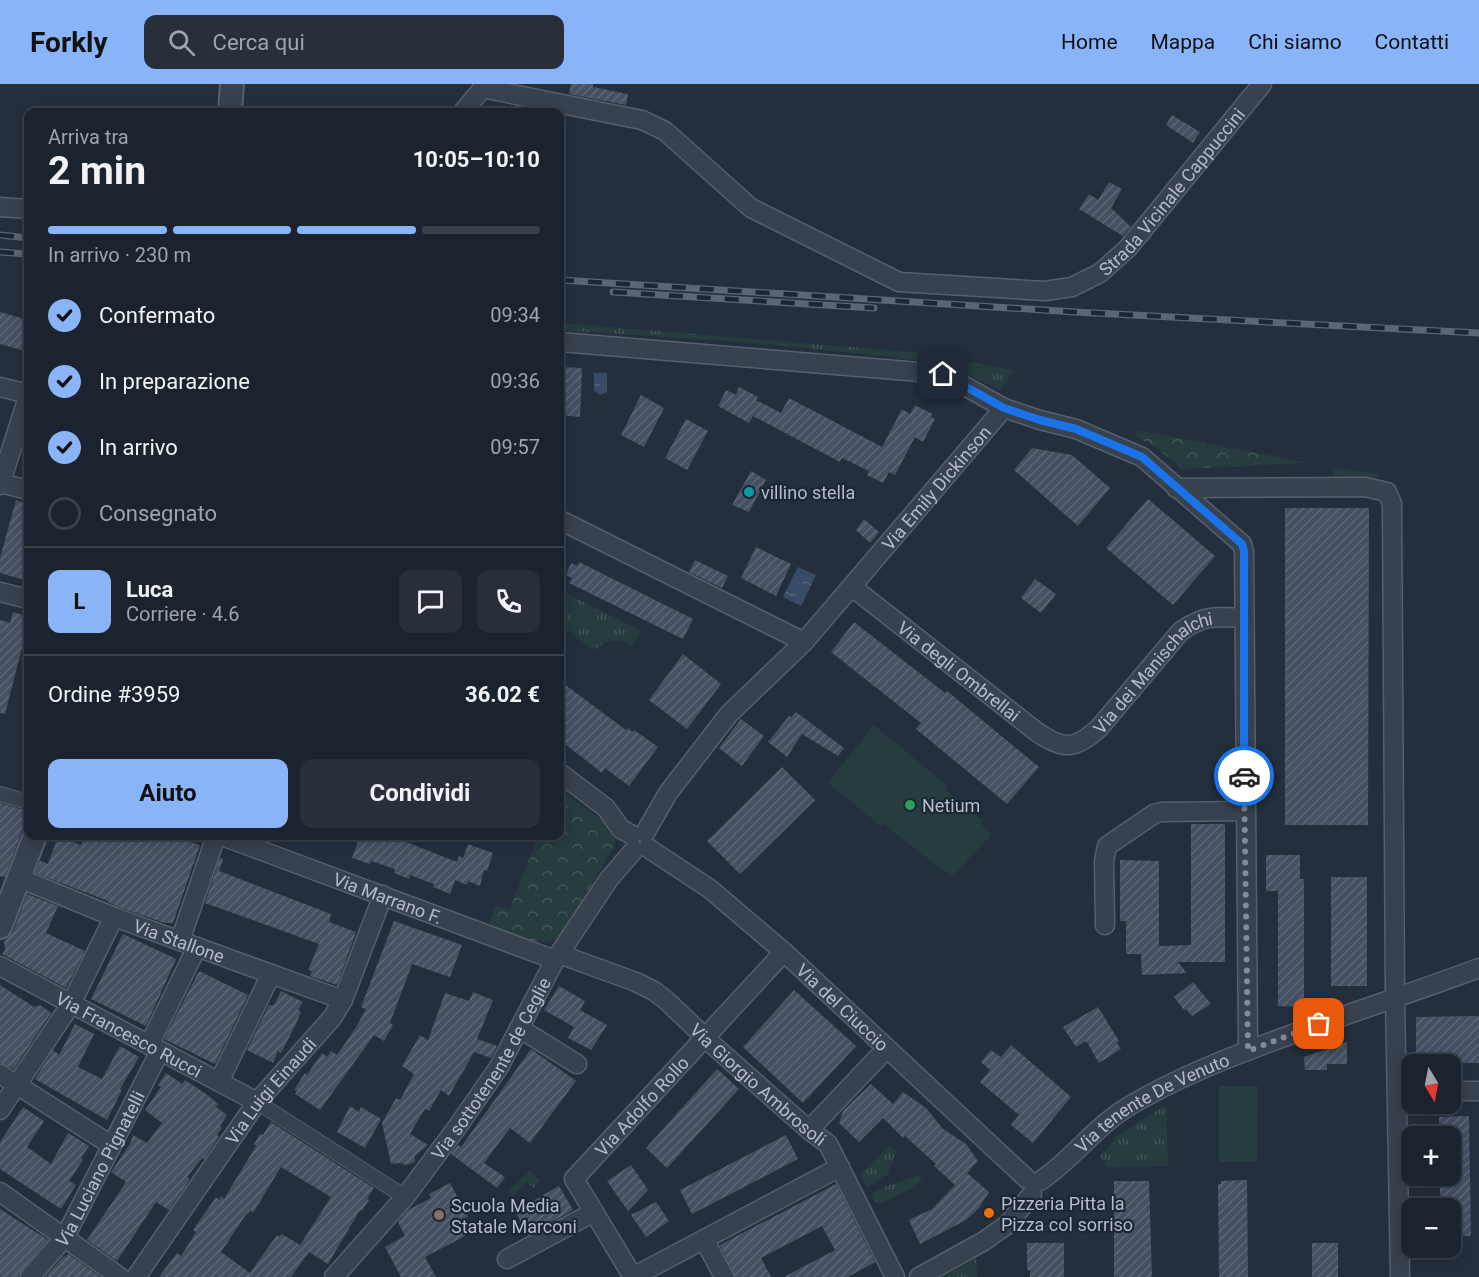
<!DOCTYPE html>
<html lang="it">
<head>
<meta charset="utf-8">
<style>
	body { margin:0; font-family:Roboto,sans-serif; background:#282f3a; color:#f1f3f6; height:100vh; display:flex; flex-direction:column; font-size:22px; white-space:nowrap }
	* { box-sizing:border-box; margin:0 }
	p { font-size:20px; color:#a0a4aa }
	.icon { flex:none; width:33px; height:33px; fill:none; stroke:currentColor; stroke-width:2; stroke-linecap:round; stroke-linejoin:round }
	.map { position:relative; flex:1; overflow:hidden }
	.drawer { position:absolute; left:24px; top:24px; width:540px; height:732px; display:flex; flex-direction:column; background:#1b232e; border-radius:12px; box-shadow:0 3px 15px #0003,0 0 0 2px #39404a }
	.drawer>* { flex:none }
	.needle { width:39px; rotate:170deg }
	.buttons { position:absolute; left:1401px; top:970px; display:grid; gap:12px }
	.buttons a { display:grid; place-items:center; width:60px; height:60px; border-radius:12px; background:#1b232e; box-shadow:0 3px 15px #0003,0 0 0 2px #39404a; font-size:30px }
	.pin { position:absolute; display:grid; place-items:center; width:51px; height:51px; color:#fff; margin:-26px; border-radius:12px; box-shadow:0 3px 9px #0006 }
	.courier { position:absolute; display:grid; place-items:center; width:60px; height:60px; margin:-30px; border:4px solid #1a73e8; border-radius:50%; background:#fff; color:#222; box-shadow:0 2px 8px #0007 }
	.head em { font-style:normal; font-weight:700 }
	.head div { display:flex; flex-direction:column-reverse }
	.head { display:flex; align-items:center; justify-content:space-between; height:102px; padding:0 24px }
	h1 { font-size:39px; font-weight:700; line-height:45px }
	.bar { display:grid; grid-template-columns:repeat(4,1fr); gap:9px 6px; align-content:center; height:72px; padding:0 24px }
	.bar i { height:8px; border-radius:4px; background:#39404a }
	.bar .on { background:#8ab4f8 }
	.bar p { grid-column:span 4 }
	.line { display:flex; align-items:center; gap:15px; padding:0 24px; border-top:2px solid #39404a }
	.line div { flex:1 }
	.round { display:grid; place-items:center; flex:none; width:63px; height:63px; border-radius:12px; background:#282f3a }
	ol { padding:0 24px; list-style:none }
	li { display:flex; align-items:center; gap:18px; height:66px }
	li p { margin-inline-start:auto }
	li .icon { padding:6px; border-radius:50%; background:#8ab4f8; color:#111; stroke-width:4 }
	li:last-child { color:#a0a4aa }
	li i { width:33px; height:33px; border:3px solid #39404a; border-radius:50% }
	.primary-button { display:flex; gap:12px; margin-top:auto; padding:12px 24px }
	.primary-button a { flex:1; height:69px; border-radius:12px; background:#8ab4f8; color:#111; font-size:24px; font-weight:700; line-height:69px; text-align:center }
	.primary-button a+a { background:#282f3a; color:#f1f3f6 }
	header { display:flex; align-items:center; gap:36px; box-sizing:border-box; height:84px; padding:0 30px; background:#8ab4f8; color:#111 }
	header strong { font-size:28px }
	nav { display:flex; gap:33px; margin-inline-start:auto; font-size:21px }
	.search { width:420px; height:54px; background:#282f3a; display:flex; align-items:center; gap:15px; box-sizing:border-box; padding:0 21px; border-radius:12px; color:#a0a4aa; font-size:22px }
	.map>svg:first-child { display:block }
	.grass { fill:url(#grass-tufts) }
	.park { fill:url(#park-crowns) }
	.pitch { fill:#263c3f }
	.water { fill:url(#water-ripples) }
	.building { fill:url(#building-hatch); fill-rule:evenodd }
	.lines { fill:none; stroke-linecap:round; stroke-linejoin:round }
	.pedestrian-casing { stroke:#565f6c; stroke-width:16 }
	.minor-casing { stroke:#565f6c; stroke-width:21 }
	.tertiary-casing { stroke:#565f6c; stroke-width:26 }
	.pedestrian { stroke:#38414e; stroke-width:14 }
	.minor { stroke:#38414e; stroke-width:18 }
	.tertiary { stroke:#38414e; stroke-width:22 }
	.rail-casing { stroke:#5a6575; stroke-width:7 }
	.rail { stroke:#1d2633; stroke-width:4.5; stroke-dasharray:14; stroke-linecap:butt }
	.done { stroke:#828b98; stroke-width:6; stroke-dasharray:0 10.8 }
	.route { stroke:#1a73e8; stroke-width:8 }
	.culture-dot { fill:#0f9aa8; stroke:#1d2633; stroke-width:2 }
	.leisure-dot { fill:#2e9e5b; stroke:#1d2633; stroke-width:2 }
	.food-dot { fill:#e8710a; stroke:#1d2633; stroke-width:2 }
	.education-dot { fill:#8d6e63; stroke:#1d2633; stroke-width:2 }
	.labels { text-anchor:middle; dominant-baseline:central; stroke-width:4.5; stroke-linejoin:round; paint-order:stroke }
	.street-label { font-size:18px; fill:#b4bcc9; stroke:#1d2633 }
	.poi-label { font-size:18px; fill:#b4bcc9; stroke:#1d2633; text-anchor:start }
</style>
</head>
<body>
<header>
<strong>Forkly</strong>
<div class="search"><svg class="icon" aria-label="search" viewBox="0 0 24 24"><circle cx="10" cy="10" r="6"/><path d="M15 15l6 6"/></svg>Cerca qui</div>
<nav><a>Home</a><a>Mappa</a><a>Chi siamo</a><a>Contatti</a></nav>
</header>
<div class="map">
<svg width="1479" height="1193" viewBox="0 0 1479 1193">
	<defs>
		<pattern id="grass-tufts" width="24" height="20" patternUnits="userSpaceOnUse" patternTransform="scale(1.5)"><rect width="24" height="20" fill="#263c3f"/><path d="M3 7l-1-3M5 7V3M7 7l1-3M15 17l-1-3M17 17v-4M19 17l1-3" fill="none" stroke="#435659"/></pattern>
		<pattern id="park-crowns" width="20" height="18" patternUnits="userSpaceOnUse" patternTransform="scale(1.5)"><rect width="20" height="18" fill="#263c3f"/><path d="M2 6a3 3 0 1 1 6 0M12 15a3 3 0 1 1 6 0" fill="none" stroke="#435659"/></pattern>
		<pattern id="water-ripples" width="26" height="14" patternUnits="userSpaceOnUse" patternTransform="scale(1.5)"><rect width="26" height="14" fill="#394c67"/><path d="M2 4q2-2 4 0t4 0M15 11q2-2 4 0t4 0" fill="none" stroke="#53647b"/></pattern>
		<pattern id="building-hatch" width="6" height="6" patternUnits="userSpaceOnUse" patternTransform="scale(1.5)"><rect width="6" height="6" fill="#455162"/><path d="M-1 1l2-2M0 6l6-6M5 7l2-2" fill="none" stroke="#5d6877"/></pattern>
	</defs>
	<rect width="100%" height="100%" fill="#242f3e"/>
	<g class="grass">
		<polygon points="560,239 911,268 1014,286 1000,306 957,285 927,277 769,260 560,246"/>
		<polygon points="1333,384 1380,390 1378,394 1333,395"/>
		<path d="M560 506 642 548 631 561C617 554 606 556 595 566L560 542Z"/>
		<polygon points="1166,1021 1168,1082 1107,1083 1100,1072 1121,1049"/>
		<polygon points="889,1062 896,1067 888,1090 867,1103 860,1091"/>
		<polygon points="530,1086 540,1097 533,1104 527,1098 513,1112 509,1107"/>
		<path d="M919 1091 922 1094 914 1103 878 1121 871 1110C888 1101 902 1096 919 1091Z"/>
		<polygon points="976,1174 977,1193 943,1193"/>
	</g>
	<g class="park">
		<polygon points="1137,346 1308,379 1182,385 1153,361 1136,353"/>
		<path d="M560 706 608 741 613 747 615 760 565 849C545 870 512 848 489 840L495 822 510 825 538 752H560Z"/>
	</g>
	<g class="pitch">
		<polygon points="874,641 948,702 946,706 983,737 981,740 992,750 952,793 883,740 881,742 828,699"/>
		<polygon points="1219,1002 1258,1002 1257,1078 1219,1078"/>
	</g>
	<g class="water">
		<polygon points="594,289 607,289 607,308 600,311 594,307"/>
		<polygon points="798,483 816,491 801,522 783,513"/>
	</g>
	<g class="building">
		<polygon points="571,0 593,0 593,3 628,10 626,21 569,10"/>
		<polygon points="1172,31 1200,48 1193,59 1166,41"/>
		<polygon points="1109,98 1122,105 1111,124 1131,143 1123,152 1079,125 1089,110 1098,116"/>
		<polygon points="0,228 28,236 28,268 0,260"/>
		<polygon points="560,283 582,284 580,333 560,331"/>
		<polygon points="739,303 758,313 756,316 781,329 789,314 882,363 902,325 910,330 915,321 932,330 931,333 935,335 923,358 915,353 895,391 889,388 883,399 867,391 869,387 842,374 840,378 753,332 749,339 718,322 726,306 736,311"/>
		<polygon points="641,311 664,324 644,363 621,351"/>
		<polygon points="686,335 708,347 687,386 665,374"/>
		<polygon points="1032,364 1072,371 1110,404 1078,442 1014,386"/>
		<polygon points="751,387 766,396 749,428 732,421"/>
		<polygon points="1148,415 1215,472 1173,521 1106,464"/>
		<polygon points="16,416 28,420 28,497 0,489 0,474"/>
		<polygon points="1285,424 1369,424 1368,741 1285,741"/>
		<polygon points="864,435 879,448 870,459 856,446"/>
		<polygon points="756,463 791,480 776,512 741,494"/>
		<polygon points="695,476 728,492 722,504 689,488"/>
		<polygon points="579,478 693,535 683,555 569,499 572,494 566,491 571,479 577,482"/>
		<polygon points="1035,495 1056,510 1041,529 1021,514"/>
		<polygon points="13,528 28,532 28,562 23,560 5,630 0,629 0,536 10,539"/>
		<polygon points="854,538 945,609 947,607 1039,683 1007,720 916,645 921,639 831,568"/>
		<polygon points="683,570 721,600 687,645 649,616"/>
		<polygon points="560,597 626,646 629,644 632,648 634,646 658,663 629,702 605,684 602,689 560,656"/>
		<polygon points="796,628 844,664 838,672 802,650 787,673 768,658 789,632 791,633"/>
		<polygon points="741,635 764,652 742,682 719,664"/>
		<polygon points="782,683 815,716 740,790 707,757"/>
		<polygon points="0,719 28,727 28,741 22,747 5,793 0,792"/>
		<polygon points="1191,740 1225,740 1225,878 1178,878 1187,889 1142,891 1141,870 1126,870 1126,837 1120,837 1120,776 1159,777 1159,862 1191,861"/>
		<polygon points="58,752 81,761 85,752 171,752 200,761 173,839 165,839 118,823 108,818 108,817 35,789 40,777 48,780"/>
		<polygon points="360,752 385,752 396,755 396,754 457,778 459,772 463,774 468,760 493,769 487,787 484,786 480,802 468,797 467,801 455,796 450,810 433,803 434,800 410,791 409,795 394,789 395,785 371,777 370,780 352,774"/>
		<polygon points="1266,771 1300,771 1300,795 1304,795 1304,923 1278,922 1278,807 1266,807"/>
		<polygon points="220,774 223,775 219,787 331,830 329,838 356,848 337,901 310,892 312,887 308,886 319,860 205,819"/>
		<rect x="1331" y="793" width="36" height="109"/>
		<polygon points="27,810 58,822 46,849 85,867 66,904 2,870 5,866 4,858 13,848"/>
		<polygon points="394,837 462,861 450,893 412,880 390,939 393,941 384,957 374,951 320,1026 295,1010 297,1007 294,1006 305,989 307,991 322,969 327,973 331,967 337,971 355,945 366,925 361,923"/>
		<polygon points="123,850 176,875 146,942 91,915"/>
		<polygon points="199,887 248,911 215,980 164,955"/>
		<polygon points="1193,898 1211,920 1192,932 1186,925 1184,926 1174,913"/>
		<polygon points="0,901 34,923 40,921 51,929 14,985 0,979"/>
		<polygon points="559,902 585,917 580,926 607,941 591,966 568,954 574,943 544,926"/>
		<polygon points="794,906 856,962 803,1019 743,963"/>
		<polygon points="281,907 303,918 298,926 301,928 295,942 281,969 278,967 273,979 247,966 269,921 274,921"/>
		<polygon points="473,908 493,916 477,955 497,962 491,974 474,968 449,1012 441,1006 429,1027 425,1025 410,1050 428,1061 415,1072 415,1078 406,1081 400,1079 391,1080 382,1039 396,1014 400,1016 414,990 402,982 420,951 428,956 445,909 469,917"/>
		<polygon points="1098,923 1119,957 1117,959 1121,965 1099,979 1086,957 1076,963 1063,943"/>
		<polygon points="1479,932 1479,979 1416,979 1416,933"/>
		<polygon points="75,940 94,950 78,983 102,995 120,962 139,973 120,1005 122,1006 107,1036 35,995 53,966 59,971"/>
		<polygon points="1347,958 1347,980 1327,980 1327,986 1305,986 1304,973"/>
		<polygon points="1011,961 1071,1013 1033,1059 1011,1041 1019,1031 980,998 990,986 981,978 991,966 1001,973"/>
		<polygon points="531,965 576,997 530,1059 510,1044 484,1079 505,1093 497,1104 451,1070 458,1061 461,1063"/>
		<polygon points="717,985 739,1005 667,1084 646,1064"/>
		<polygon points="166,989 182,1000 185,996 206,1010 218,1020 216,1023 227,1031 220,1042 222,1044 217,1051 219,1053 204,1075 202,1074 187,1093 190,1095 169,1126 156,1118 117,1177 87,1156 126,1098 111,1088 130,1060 133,1051 147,1059 162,1039 145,1026 161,1003 158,1001"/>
		<polygon points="871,1000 893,1020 903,1008 926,1024 943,1045 966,1060 978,1077 967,1089 989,1108 979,1124 966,1136 920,1160 909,1136 932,1125 955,1101 934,1082 936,1080 905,1052 903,1054 883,1034 859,1058 839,1039 843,1027"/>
		<polygon points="350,1022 359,1028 361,1023 381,1035 365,1064 337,1048"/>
		<polygon points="23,1023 44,1037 27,1063 51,1080 68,1049 89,1062 81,1074 83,1076 69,1097 76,1101 61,1125 0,1085 0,1058"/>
		<polygon points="1469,1032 1471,1152 1450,1152 1450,1125 1440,1125 1440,1092 1450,1092 1450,1053 1439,1053 1439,1033"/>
		<path d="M271 1038 374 1104 367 1115 369 1116 362 1127 360 1126 328 1180 309 1168 291 1193H159L177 1169 181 1172 196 1148 193 1146 216 1113 219 1116 221 1112 224 1115 256 1062 254 1060 260 1050 263 1051ZM281 1083 331 1113 300 1161 282 1150 279 1153 277 1151 250 1189 221 1168 247 1129 248 1130 250 1126 253 1129Z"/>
		<polygon points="786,1051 798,1075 692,1130 680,1106"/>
		<polygon points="631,1081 648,1106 628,1127 607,1097"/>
		<polygon points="1247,1096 1248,1193 1219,1193 1218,1100 1221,1100 1221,1097"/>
		<polygon points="1114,1097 1149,1097 1152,1193 1114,1193"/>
		<polygon points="450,1099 468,1133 458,1139 465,1152 425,1173 436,1193 401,1193 385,1163 405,1152 398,1138 408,1126 431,1114 429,1110"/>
		<polygon points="836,1100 875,1178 848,1193 784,1193 835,1166 822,1142 761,1174 771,1193 735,1193 720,1161"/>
		<polygon points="559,1102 573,1126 528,1151 515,1127"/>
		<polygon points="656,1118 669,1137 646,1153 631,1131"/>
		<polygon points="0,1125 48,1156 22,1186 19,1193 0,1193"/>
		<polygon points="1027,1159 1064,1159 1064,1193 1030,1193 1030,1186 1027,1186"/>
		<rect x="1312" y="1159" width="26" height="34"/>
		<polygon points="68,1170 101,1193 45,1193 64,1172 65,1173"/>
	</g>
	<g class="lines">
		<g class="pedestrian-casing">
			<g id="pedestrian">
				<polyline points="0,710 28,718"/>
				<polyline points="257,1018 405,1113"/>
			</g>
		</g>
		<g class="minor-casing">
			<g id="minor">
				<path id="s1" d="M482 4 642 36 665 47 751 124 899 198 1045 207 1072 203 1100 189 1128 164 1262 0"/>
				<polyline points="463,28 486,0"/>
				<polyline points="0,123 28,125"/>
				<polyline points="560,258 943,290 1004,324 1040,336 1076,345 1142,373 1242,460 1244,467 1248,967"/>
				<polyline points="0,303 28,310"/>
				<polyline points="0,399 28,406"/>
				<polyline points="0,401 28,313"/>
				<polyline points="1176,404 1365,403 1387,408 1392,420 1395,914 1400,1193"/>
				<polyline points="560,436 804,558"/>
				<path id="s2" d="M852 503 1037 648C1063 666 1075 666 1099 644L1181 547C1206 530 1215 533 1244 534"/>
				<polyline points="0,508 28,515"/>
				<polyline points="560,689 606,724 621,745 632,751"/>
				<path id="s3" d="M645 749 668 709 729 630 804 558 1004 324"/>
				<path id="s4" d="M222 752 555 876"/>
				<path id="s5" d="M648 764 710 805 784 868 1027 1095"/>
				<path id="s6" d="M19 794 114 833 343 916"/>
				<polyline points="1105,841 1104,777 1107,762 1154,730 1161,728 1245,727"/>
				<polyline points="180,857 216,752"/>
				<path id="s7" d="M559 870 636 898 654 907 667 917 714 962 809 1046 828 1060 895 1193"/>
				<path id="s8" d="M0 882 257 1018"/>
				<polyline points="519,944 577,980"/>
				<polyline points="149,961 197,863"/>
				<polyline points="0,990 111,1061"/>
				<polyline points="219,998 271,890"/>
				<polyline points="1450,1007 1479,1007"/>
				<polyline points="0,1026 71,920 114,833"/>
				<polyline points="809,1046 887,964"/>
				<path id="s9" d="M1040 1097C1073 1075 1096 1041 1131 1021 1175 995 1220 977 1268 959 1338 933 1409 910 1479 884"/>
				<polyline points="0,1108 120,1193"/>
				<polyline points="704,1155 724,1193"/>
				<polyline points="507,1175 594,1128"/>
				<path id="s10" d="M30 1193 65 1153 160 967"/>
				<path id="s11" d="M136 1193 257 1018 332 934 343 916 383 811"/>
				<path id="s12" d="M334 1193 405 1113 458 1042 499 983 555 876 609 795 634 766"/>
				<path id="s13" d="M633 1193 574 1095 784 868"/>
				<polyline points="633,1193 840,1083"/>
				<polyline points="919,1193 984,1157 1008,1140 1032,1110"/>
			</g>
		</g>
		<g class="tertiary-casing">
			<g id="tertiary">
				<polyline points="230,28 232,0"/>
				<polyline points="0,843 35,752"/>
			</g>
		</g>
		<use href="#pedestrian" class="pedestrian"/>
		<use href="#minor" class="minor"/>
		<use href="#tertiary" class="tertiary"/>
		<g class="rail-casing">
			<g id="rail">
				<polyline points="0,151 28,154"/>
				<polyline points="0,168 28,170"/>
				<polyline points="560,196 1075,228 1479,249"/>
				<polyline points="613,208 874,224"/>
			</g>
		</g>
		<use href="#rail" class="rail"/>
	</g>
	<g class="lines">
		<polyline class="done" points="1244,692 1248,967 1319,940"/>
		<polyline class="route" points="943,290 1004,324 1040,336 1076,345 1142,373 1242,460 1244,467 1244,692"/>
	</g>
	<circle class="culture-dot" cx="749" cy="408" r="6"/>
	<circle class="leisure-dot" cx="910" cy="721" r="6"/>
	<circle class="food-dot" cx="989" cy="1129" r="6"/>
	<circle class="education-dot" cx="439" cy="1131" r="6"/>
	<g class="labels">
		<g class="street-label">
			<text stroke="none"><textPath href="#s1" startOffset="783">Strada Vicinale Cappuccini</textPath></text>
			<text stroke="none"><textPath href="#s3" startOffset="453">Via Emily Dickinson</textPath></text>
			<text stroke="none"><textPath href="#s2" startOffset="136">Via degli Ombrellai</textPath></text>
			<text stroke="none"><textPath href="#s2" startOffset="384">Via dei Manischalchi</textPath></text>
			<text stroke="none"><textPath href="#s4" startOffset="177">Via Marrano F.</textPath></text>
			<text stroke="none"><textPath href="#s6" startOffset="172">Via Stallone</textPath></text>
			<text stroke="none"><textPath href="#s5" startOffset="252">Via del Ciuccio</textPath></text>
			<text stroke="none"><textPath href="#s8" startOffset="146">Via Francesco Rucci</textPath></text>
			<text stroke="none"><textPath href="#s12" startOffset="262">Via sottotenente de Ceglie</textPath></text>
			<text stroke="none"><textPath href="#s7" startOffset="242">Via Giorgio Ambrosoli</textPath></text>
			<text stroke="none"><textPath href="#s11" startOffset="230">Via Luigi Einaudi</textPath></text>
			<text stroke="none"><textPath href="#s13" startOffset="214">Via Adolfo Rollo</textPath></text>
			<text stroke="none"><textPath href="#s9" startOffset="138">Via tenente De Venuto</textPath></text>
			<text stroke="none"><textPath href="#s10" startOffset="130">Via Luciano Pignatelli</textPath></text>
		</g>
		<g class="poi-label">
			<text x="761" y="408">villino stella</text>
			<text x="922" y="721">Netium</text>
			<text x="1001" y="1119">Pizzeria Pitta la<tspan x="1001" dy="21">Pizza col sorriso</tspan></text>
			<text x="451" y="1121">Scuola Media<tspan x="451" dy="21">Statale Marconi</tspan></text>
		</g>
	</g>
</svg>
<div class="buttons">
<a><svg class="needle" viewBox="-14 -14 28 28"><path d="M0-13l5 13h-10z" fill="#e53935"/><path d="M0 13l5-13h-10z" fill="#a0a4aa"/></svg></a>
<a>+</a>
<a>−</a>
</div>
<div class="pin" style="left:1319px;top:940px;background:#ea580c"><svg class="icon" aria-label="bag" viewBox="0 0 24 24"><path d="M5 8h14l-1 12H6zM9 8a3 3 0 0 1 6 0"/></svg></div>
<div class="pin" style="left:943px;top:290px;background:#1f2937"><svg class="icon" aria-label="home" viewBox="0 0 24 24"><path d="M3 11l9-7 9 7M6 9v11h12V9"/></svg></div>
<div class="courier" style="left:1244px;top:692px"><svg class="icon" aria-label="car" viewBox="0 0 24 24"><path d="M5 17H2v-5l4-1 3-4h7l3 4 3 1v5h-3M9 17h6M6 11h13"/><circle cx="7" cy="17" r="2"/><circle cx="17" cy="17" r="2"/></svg></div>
<section class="drawer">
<div class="head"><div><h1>2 min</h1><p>Arriva tra</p></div><em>10:05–10:10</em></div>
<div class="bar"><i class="on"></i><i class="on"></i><i class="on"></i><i></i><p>In arrivo · 230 m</p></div>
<ol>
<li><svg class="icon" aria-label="check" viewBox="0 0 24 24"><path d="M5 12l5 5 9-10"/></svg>Confermato<p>09:34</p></li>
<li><svg class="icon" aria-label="check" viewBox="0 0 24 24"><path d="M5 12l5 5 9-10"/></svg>In preparazione<p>09:36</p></li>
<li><svg class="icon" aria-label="check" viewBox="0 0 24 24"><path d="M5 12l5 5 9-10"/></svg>In arrivo<p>09:57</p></li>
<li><i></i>Consegnato</li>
</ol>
<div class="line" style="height:108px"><b class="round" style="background:#8ab4f8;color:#111">L</b><div><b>Luca</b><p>Corriere · 4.6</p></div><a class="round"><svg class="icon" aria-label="chat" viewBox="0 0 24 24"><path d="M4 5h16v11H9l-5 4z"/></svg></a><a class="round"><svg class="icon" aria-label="phone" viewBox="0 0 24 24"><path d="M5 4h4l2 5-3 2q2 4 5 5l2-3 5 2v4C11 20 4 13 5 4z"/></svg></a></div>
<div class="line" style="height:78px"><div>Ordine #3959</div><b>36.02 €</b></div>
<div class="primary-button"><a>Aiuto</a><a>Condividi</a></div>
</section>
</div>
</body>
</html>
